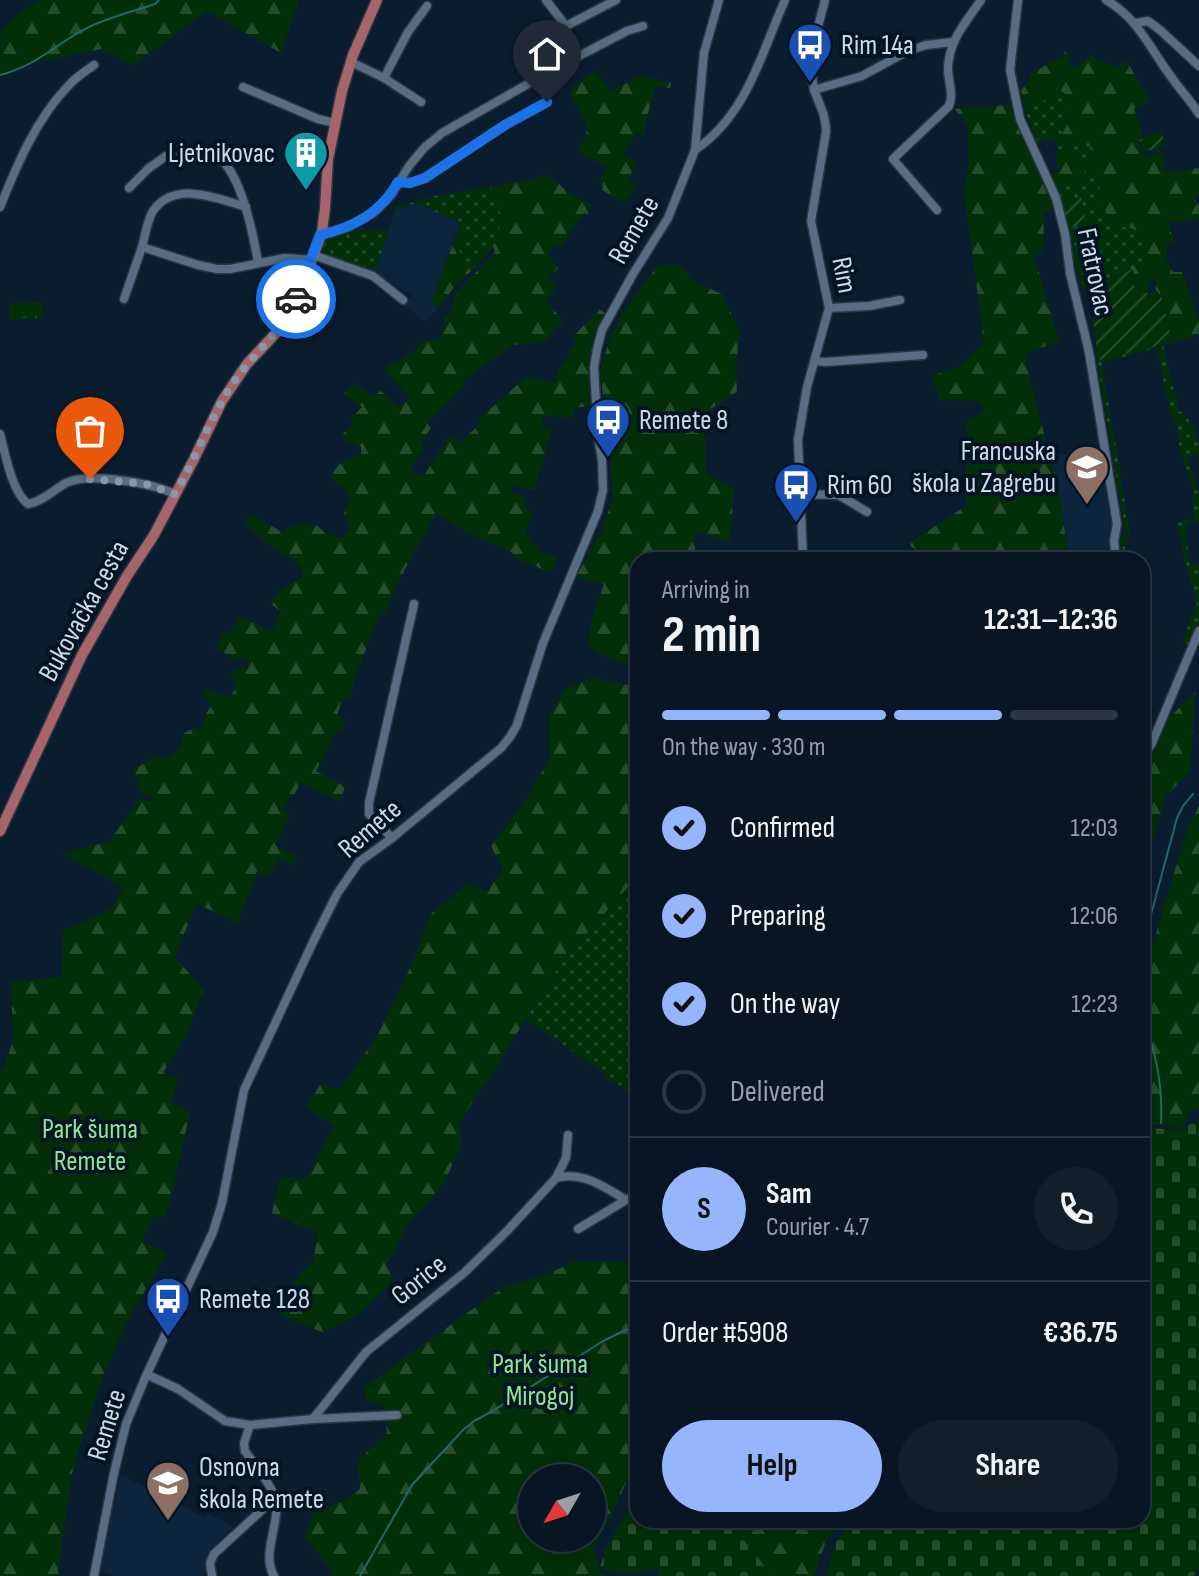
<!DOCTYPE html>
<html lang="en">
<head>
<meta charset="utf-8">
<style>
	body { margin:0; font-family:"Sofia Sans Condensed",sans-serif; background:#111f2b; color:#f1f3f6; height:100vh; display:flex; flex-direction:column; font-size:30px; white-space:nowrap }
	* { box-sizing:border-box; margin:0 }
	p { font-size:26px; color:#989fa6 }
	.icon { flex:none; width:44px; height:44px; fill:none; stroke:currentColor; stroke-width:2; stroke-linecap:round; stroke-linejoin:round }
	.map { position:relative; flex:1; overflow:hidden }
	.panel { position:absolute; left:630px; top:552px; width:520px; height:976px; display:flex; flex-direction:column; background:#081623; border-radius:24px; box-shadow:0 4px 12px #0003,0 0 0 2px #293541 }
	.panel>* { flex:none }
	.needle { width:52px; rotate:231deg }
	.tools { position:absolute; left:518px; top:1464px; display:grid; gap:16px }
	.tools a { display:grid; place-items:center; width:88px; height:88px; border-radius:50%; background:#081623; box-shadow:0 4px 12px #0003,0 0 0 2px #293541; font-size:40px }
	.pin { position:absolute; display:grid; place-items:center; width:68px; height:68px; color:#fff; margin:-82px -34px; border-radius:50% 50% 50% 0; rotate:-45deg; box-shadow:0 0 8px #0007 }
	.pin .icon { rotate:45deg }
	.courier { position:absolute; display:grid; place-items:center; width:80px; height:80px; margin:-40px; border:6px solid #1a73e8; border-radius:50%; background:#fff; color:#222; box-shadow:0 2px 10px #0007 }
	.headline em { font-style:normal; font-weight:700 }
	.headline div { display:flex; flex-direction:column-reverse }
	.headline { display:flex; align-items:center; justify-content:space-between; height:136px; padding:0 32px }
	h1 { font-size:52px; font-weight:700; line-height:60px }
	.bar { display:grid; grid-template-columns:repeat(4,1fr); gap:12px 8px; align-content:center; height:96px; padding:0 32px }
	.bar i { height:10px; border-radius:6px; background:#293541 }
	.bar .current { background:#95b6fd }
	.bar p { grid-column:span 4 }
	.line { display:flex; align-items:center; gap:20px; padding:0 32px; border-top:2px solid #293541 }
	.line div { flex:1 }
	.round { display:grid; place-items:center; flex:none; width:84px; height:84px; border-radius:42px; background:#111f2b }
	ol { padding:0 32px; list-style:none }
	li { display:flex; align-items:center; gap:24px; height:88px }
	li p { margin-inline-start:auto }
	li .icon { padding:8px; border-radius:50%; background:#95b6fd; color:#111; stroke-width:4 }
	li:last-child { color:#989fa6 }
	li i { width:44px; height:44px; border:4px solid #293541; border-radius:50% }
	.action { display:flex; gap:16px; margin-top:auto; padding:16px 32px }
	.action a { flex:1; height:92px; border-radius:48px; background:#95b6fd; color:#111; font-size:32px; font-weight:700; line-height:92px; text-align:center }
	.action a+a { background:#111f2b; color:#f1f3f6 }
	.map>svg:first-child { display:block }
	.built { fill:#0c253c }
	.grass { fill:url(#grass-dots) }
	.forest { fill:url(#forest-firs); fill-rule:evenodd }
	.cemetery { fill:url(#cemetery-stones) }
	.park { fill:url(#park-crowns) }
	.garden { fill:url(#garden-furrows) }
	.pitch { fill:#022f07 }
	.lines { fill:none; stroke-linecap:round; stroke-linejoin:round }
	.stream { stroke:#236768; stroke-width:2 }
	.minor-casing { stroke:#2d3545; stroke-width:11 }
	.major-casing { stroke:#2d3545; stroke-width:13 }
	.minor { stroke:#576d83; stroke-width:8 }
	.major { stroke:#a5656a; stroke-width:10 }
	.done { stroke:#8998a7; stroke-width:8; stroke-dasharray:0 14.4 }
	.route { stroke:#1a73e8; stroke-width:10 }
	.labels { text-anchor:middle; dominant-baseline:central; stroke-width:8; stroke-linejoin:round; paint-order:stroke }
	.poi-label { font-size:28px; fill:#cedae7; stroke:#031425; text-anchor:start }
	.street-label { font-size:28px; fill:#cedae7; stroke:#031425 }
	.park-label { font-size:28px; fill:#91e692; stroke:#031425 }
</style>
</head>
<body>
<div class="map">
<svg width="1199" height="1576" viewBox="0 0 1199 1576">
	<defs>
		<pattern id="grass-dots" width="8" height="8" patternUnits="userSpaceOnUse" patternTransform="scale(2)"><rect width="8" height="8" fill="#022f07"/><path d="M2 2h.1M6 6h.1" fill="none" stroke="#264d2b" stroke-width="1.8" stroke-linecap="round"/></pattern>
		<pattern id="forest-firs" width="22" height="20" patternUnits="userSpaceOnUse" patternTransform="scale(2)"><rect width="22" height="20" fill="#022f07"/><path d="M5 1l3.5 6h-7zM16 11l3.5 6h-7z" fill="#264d2b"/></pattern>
		<pattern id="cemetery-stones" width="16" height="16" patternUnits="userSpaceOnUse" patternTransform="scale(2)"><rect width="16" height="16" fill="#022f07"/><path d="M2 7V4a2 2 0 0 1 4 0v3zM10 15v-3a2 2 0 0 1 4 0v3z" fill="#264d2b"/></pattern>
		<pattern id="park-crowns" width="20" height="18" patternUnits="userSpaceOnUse" patternTransform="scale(2)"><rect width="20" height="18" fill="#022f07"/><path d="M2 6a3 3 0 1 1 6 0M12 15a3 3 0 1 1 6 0" fill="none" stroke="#264d2b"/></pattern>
		<pattern id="garden-furrows" width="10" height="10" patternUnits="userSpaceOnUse" patternTransform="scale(2)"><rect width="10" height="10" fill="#022f07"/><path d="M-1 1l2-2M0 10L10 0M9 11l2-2" fill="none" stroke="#264d2b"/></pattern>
	</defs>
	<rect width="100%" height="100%" fill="#0a1d2f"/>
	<g class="built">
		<polygon points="416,203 460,223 431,302 438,308 426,322 404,305 412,296 395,284 393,286 379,275 376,273 376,268 395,210"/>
		<polygon points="1101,450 1113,525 1114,560 1069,560 1060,497 1049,456"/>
		<polygon points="121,1475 205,1518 209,1514 233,1526 210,1551 204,1576 113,1576 102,1571 99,1567"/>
	</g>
	<g class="grass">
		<path d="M1061 91C1072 105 1070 119 1062 134L1070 143 1092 147 1096 154 1091 159 1086 160 1073 154 1066 147 1059 150 1053 138 1038 143 1025 111Z"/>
		<path d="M1085 171 1101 176 1104 180 1097 193V202L1107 213 1108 218C1111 220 1115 223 1119 225 1128 229 1122 225 1132 227 1146 230 1149 249 1148 261L1134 263 1132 269 1091 286 1083 265 1094 252 1108 264 1084 241 1072 252 1067 228 1086 224 1081 198 1062 201 1057 188 1069 183 1080 181Z"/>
		<path d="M491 187C494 198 500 208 501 220 502 241 485 257 471 271L459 251 464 235 459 228 460 223 416 203 395 210 396 207 434 196Z"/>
		<path d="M352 228 354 230 388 231 376 270 368 267 362 269 327 256C313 236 338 232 352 228Z"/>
		<path d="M1163 345 1179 412H1183C1194 427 1199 434 1199 454L1187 456 1199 495V521L1186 524 1189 564 1199 563V621L1190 644H1182L1197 602 1185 563 1180 531 1176 523 1195 518 1192 502 1194 492 1179 447 1178 429 1171 413 1163 379 1158 350 1156 349 1103 362 1102 364 1130 531 1125 547 1126 560H1122L1120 536 1126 534 1097 360Z"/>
		<polygon points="1154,635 1142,701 1142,681 1149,642 1142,641 1142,636"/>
		<polygon points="638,872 638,1098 605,1077 606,1074 526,1019 562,961 628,887"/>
	</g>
	<g class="forest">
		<polygon points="40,0 299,0 281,53 207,11 132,66 102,49 26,64 0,76 1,31 19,13"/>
		<path d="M1065 52 1070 56 1068 63 1071 68 1076 67 1092 55 1101 61 1111 64 1113 69 1127 61 1150 101 1134 109 1143 136 1137 138 1144 157 1165 153 1164 172 1199 168V195L1195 198 1199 207V219L1169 222 1173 241 1167 244 1166 259 1173 272H1182L1199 318V334L1172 343 1162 298 1156 290V280H1151L1148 285V292L1143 293 1131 280 1134 274 1131 266 1134 263 1148 260 1149 257 1143 252 1146 243C1140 226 1129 228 1113 226L1106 213 1097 202V193L1104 180 1101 176 1085 171 1084 177C1077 183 1065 184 1057 188L1050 175 1059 171 1055 157 1059 150 1065 147 1073 154 1086 160 1091 159 1096 154 1092 147 1065 142 1062 134 1069 121 1064 93 1061 91 1025 111 1021 90 1030 80 1031 73 1062 57Z"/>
		<path d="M594 71 611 91 640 76 671 83 670 88 655 86 645 126V135L636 132 623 155 636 162 628 180 637 185 625 203 602 190 603 186 599 183 607 167 577 151C597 127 582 116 569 94L578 83Z"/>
		<polygon points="1009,105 1054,209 1044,212 1043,251 1034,256 1059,341 1024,354 1060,497 1069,560 929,560 908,544 966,506 967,419 985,413 980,401 940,400 931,376 958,367 984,343 964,191 969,162 968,126 955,109"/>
		<path d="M547 174 573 196 592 205 587 215 584 213 561 247 554 245 548 254 558 268 548 278 556 288 546 301 564 321 556 328 548 338 542 342 513 345 462 381 465 386 427 423 431 428 421 442 424 448 410 468 423 477 449 437 461 442 481 423 479 419 527 376 557 384V372L569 358 567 355 576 342 573 337 599 309 605 313C585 348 588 367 591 406L575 408 572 418 543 416 542 425 552 430 534 490 512 486 510 492 527 498 524 506 533 512 525 533 530 536 529 541 538 545 537 549 557 558 551 573 512 556 513 553 467 533 436 513 397 584 384 615 380 614 357 672 349 700 342 699 337 716 346 720 342 731 336 730 316 771 346 787 338 801 301 782 293 797 290 796 283 809 291 814 275 845 297 857 292 866 279 859 268 876 257 871 238 923 197 904 174 957 204 989 186 1035 163 1073 178 1078 172 1104 190 1112 170 1202 164 1218 153 1216 142 1242 167 1253 129 1318 103 1375 73 1468 58 1572 60 1576H0V1070L3 1069 13 1041 11 982 62 977 63 931 110 910 124 888 63 853 110 841 139 798 146 801H152V796L142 792 137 787 139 781 134 777V769L155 757 165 758 173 755 180 747 184 733 194 728 201 730 206 714 211 706 203 693 207 689 231 698 237 683 230 677 233 670 240 667 247 669 251 662 245 658 232 660 223 651 215 649 223 633 229 634 240 617 272 631 281 612 270 603C278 590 290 583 303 578 303 559 281 554 268 544 260 537 252 529 245 522L250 515 283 532 289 527 300 524 317 526 329 535 343 538 350 529 344 514 350 498 343 486 337 484 330 476C337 463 347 458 361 455V447L348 442 340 436 351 427 354 421 350 419 362 407 344 394 355 383 371 397 381 391 399 407 410 398 384 370 395 361 403 360 424 341 437 340C443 335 447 325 444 318L450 315 456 293 495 252 493 246C505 221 499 212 491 187L535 179Z"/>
		<polygon points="459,228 464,235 459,251 471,271 451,291 438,308 431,302"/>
		<polygon points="1093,240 1108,264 1102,267 1094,253 1083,265 1091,286 1082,289 1072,252 1084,241"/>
		<polygon points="678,264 694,282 722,294 740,332 736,362 737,392 704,413 706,474 734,488 730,542 695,531 695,552 713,560 638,560 638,668 597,653 588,644 593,615 604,584 575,578 600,535 613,498 608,435 600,372 609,340 624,311 658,265"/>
		<polygon points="638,670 638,872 628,887 562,961 494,1070 459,1123 462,1144 443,1185 409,1222 386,1265 394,1280 355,1317 322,1332 281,1316 286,1291 313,1262 318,1233 272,1213 281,1177 305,1179 320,1154 334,1126 306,1107 320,1085 340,1089 376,1038 412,964 431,914 468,884 487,891 503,869 491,846 519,811 549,759 549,718 564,690 592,678 633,686"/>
		<polygon points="1195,692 1190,771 1165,797 1142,882 1142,768 1154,752 1167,720"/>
		<polygon points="1199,806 1199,1108 1189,1112 1183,1128 1142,1122 1142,970 1151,950 1188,827"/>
		<path d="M576 1261H638V1456L619 1499 594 1549 599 1572 607 1576H332L330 1570 305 1536 314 1511 347 1500 360 1489 358 1461 387 1433 383 1404 367 1400 363 1388 502 1288 547 1274ZM532 1478H592V1538H532Z"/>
		<polygon points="720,1520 844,1520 827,1538 814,1576 768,1576"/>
	</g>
	<g class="cemetery">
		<polygon points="1199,1122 1199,1569 1193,1576 826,1576 836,1540 858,1520 1142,1520 1142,1128 1185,1130 1190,1123"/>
		<path d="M638 1475V1520H720V1522L741 1537 773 1576H657L660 1567C645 1573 614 1576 600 1567L606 1549 633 1500Z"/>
	</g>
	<polygon class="park" points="43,302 43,318 9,320 9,303"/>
	<g class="garden">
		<polygon points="1161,131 1166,146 1143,152 1139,140"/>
		<polygon points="1081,197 1086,224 1067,228 1062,201"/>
		<path d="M1132 269 1134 274 1131 281C1138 291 1146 296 1157 292L1162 298 1172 343 1097 360 1095 330 1092 320 1114 313 1102 283Z"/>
	</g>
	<polygon class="pitch" points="38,304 38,316 14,317 13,306"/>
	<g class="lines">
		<g class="stream">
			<path d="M0 75C39 65 56 43 89 27 110 17 134 11 155 4L159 0"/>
			<polyline points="1142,948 1177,818 1183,806 1193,794"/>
			<path d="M1142 1009C1154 1051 1163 1078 1161 1123"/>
			<polyline points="360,1576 412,1485 463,1430 474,1421 491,1412 603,1341 638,1324"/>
		</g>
		<g class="minor-casing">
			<g id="minor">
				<polyline points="546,0 566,26 616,0"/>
				<polyline points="1018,0 1010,70 1020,119 1056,198 1065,234 1070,273 1089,352 1117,524 1114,541 1116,560"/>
				<path d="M1106 0C1138 18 1151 50 1172 78 1181 91 1191 101 1199 114"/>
				<polyline points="1135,23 1148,21 1160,30 1199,66"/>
				<polyline points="351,62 384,78 421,102"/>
				<polyline points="384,78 408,32 427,6"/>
				<polyline points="243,87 318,119 335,123"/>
				<polyline points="814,90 862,76 908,51 926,45 953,42"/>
				<path d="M695 150C747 115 761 54 785 0"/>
				<polyline points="398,182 410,183 425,178 505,125 547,102"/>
				<path d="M129 188 149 168 166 156 223 161C243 183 253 233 258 262"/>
				<path d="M0 207C17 165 36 119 69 85 76 77 86 71 94 65"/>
				<path d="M246 207C217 198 174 180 153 211 147 221 145 236 142 247L198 265 217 269H230L285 258 311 260"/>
				<path d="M937 210 893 159 949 106C954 94 948 81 948 68 949 40 966 22 981 0"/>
				<polyline points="320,235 348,227 373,213 391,195 409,166 424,148 442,133 554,69 627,31 643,26"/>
				<polyline points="313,255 373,276 403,300"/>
				<polyline points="124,299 142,247"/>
				<polyline points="829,308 869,306 900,300"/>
				<polyline points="815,361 825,362 923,355"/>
				<path d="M0 434C5 453 12 492 28 504 42 502 53 490 66 483 89 472 152 483 175 494"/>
				<polyline points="798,494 839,495 867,512"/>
				<path d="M803 560 798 440 807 387 829 308 811 221 826 132C826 114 819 105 814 89 807 59 818 28 825 0"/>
				<polyline points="1142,758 1152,743 1199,631"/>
				<polyline points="392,838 369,814 369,803 414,604"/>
				<polyline points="556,1178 566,1158 568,1135"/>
				<polyline points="578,1229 626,1200"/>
				<path d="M146 1376H150L178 1389 225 1421 250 1425 313 1419 366 1352 464 1273 507 1231 556 1178C582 1171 605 1187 626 1200L638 1194"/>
				<polyline points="313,1419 397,1415"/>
				<path d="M250 1425 244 1443 245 1451C253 1462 274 1489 276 1500 280 1524 261 1554 274 1576"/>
				<polyline points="94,1576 114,1473 126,1424 146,1376 213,1232 222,1203 244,1090 314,940 337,894 359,862 392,838 501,748 510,737 517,725 543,643 598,511 603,490 602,460 598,436 594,368 597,349 602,330 633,274 668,218 695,150 704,53 719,0"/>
				<polyline points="212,1576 210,1563 214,1554 276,1497"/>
			</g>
		</g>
		<g class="major-casing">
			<polyline id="major" points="0,831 82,655 127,576 154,535 194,459 222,401 247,364 276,333 289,313 300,291 322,232 325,208 328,159 342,91 353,55 377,0"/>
		</g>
		<use href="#minor" class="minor"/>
		<use href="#major" class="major"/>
	</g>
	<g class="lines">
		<path class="done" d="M90 479 146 484 175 494C196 458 210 418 233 383 253 354 281 332 296 299"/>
		<path class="route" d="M296 299 320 235C354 227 381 213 398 182L410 183 425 178 505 125 547 102"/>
	</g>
	<defs>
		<g id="bus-pin" transform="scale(2.3)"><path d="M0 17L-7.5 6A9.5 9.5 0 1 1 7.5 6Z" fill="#1a4fb4" stroke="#031425"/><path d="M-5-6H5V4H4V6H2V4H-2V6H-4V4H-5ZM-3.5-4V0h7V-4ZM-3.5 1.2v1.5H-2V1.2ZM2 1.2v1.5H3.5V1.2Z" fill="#fff"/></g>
		<g id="building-pin" transform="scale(2.3)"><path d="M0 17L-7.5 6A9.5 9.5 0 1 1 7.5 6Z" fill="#0f9aa8" stroke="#031425"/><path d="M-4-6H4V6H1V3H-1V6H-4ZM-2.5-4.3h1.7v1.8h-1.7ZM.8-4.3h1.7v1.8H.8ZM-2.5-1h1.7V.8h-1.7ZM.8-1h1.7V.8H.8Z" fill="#fff"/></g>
		<g id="school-pin" transform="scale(2.3)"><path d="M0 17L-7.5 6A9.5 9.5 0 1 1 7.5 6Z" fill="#8d6e63" stroke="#031425"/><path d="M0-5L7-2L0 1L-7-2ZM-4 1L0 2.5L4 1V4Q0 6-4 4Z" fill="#fff"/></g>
	</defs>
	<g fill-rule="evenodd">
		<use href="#bus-pin" x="810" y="45"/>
		<use href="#building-pin" x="306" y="153"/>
		<use href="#bus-pin" x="608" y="420"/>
		<use href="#school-pin" x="1087" y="467"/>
		<use href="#bus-pin" x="796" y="485"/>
		<use href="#bus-pin" x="168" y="1299"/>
		<use href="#school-pin" x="168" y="1483"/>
	</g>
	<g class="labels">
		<g class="poi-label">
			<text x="841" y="45">Rim 14a</text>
			<text x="275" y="153" text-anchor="end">Ljetnikovac</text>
			<text x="639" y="420">Remete 8</text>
			<text x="1056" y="451" text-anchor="end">Francuska<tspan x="1056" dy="32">škola u Zagrebu</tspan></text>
			<text x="827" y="485">Rim 60</text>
			<text x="199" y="1299">Remete 128</text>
			<text x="199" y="1467">Osnovna<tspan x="199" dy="32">škola Remete</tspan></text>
		</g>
		<g class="street-label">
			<text transform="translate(634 230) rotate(-60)">Remete</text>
			<text transform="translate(1095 272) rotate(78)">Fratrovac</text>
			<text transform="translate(844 275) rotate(79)">Rim</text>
			<text transform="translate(84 611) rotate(-61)">Bukovačka cesta</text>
			<text transform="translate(370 829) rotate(-41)">Remete</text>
			<text transform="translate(419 1280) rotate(-39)">Gorice</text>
			<text transform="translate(107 1425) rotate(-73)">Remete</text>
		</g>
		<g class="park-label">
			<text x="90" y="1129">Park šuma<tspan x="90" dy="32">Remete</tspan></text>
			<text x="540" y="1364">Park šuma<tspan x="540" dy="32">Mirogoj</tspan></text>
		</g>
	</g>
</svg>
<div class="tools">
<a><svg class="needle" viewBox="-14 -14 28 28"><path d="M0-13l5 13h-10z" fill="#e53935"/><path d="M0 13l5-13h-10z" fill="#989fa6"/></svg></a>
</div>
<div class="pin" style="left:90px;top:479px;background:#ea580c"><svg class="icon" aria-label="bag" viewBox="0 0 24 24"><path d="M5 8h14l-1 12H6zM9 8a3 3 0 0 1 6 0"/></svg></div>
<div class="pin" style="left:547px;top:102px;background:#1f2937"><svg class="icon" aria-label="home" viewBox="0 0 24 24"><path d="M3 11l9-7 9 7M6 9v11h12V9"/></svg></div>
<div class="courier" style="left:296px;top:299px"><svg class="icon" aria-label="car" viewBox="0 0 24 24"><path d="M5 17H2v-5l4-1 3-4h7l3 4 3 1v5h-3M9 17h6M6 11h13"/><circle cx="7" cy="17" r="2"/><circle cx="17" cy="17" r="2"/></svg></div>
<section class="panel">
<div class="headline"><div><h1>2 min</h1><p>Arriving in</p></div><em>12:31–12:36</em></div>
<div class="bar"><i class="current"></i><i class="current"></i><i class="current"></i><i></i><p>On the way · 330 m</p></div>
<ol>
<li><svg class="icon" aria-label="check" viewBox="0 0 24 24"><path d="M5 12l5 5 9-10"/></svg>Confirmed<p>12:03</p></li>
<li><svg class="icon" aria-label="check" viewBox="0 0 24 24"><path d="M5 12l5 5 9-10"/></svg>Preparing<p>12:06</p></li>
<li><svg class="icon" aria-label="check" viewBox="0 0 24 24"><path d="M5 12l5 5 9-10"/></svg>On the way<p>12:23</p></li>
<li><i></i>Delivered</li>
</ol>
<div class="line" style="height:144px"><b class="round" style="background:#95b6fd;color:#111">S</b><div><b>Sam</b><p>Courier · 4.7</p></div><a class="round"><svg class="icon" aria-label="phone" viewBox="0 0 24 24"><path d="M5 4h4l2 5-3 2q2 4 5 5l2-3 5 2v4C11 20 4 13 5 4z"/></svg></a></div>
<div class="line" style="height:104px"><div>Order #5908</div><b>€36.75</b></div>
<div class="action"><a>Help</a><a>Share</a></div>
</section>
</div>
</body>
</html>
